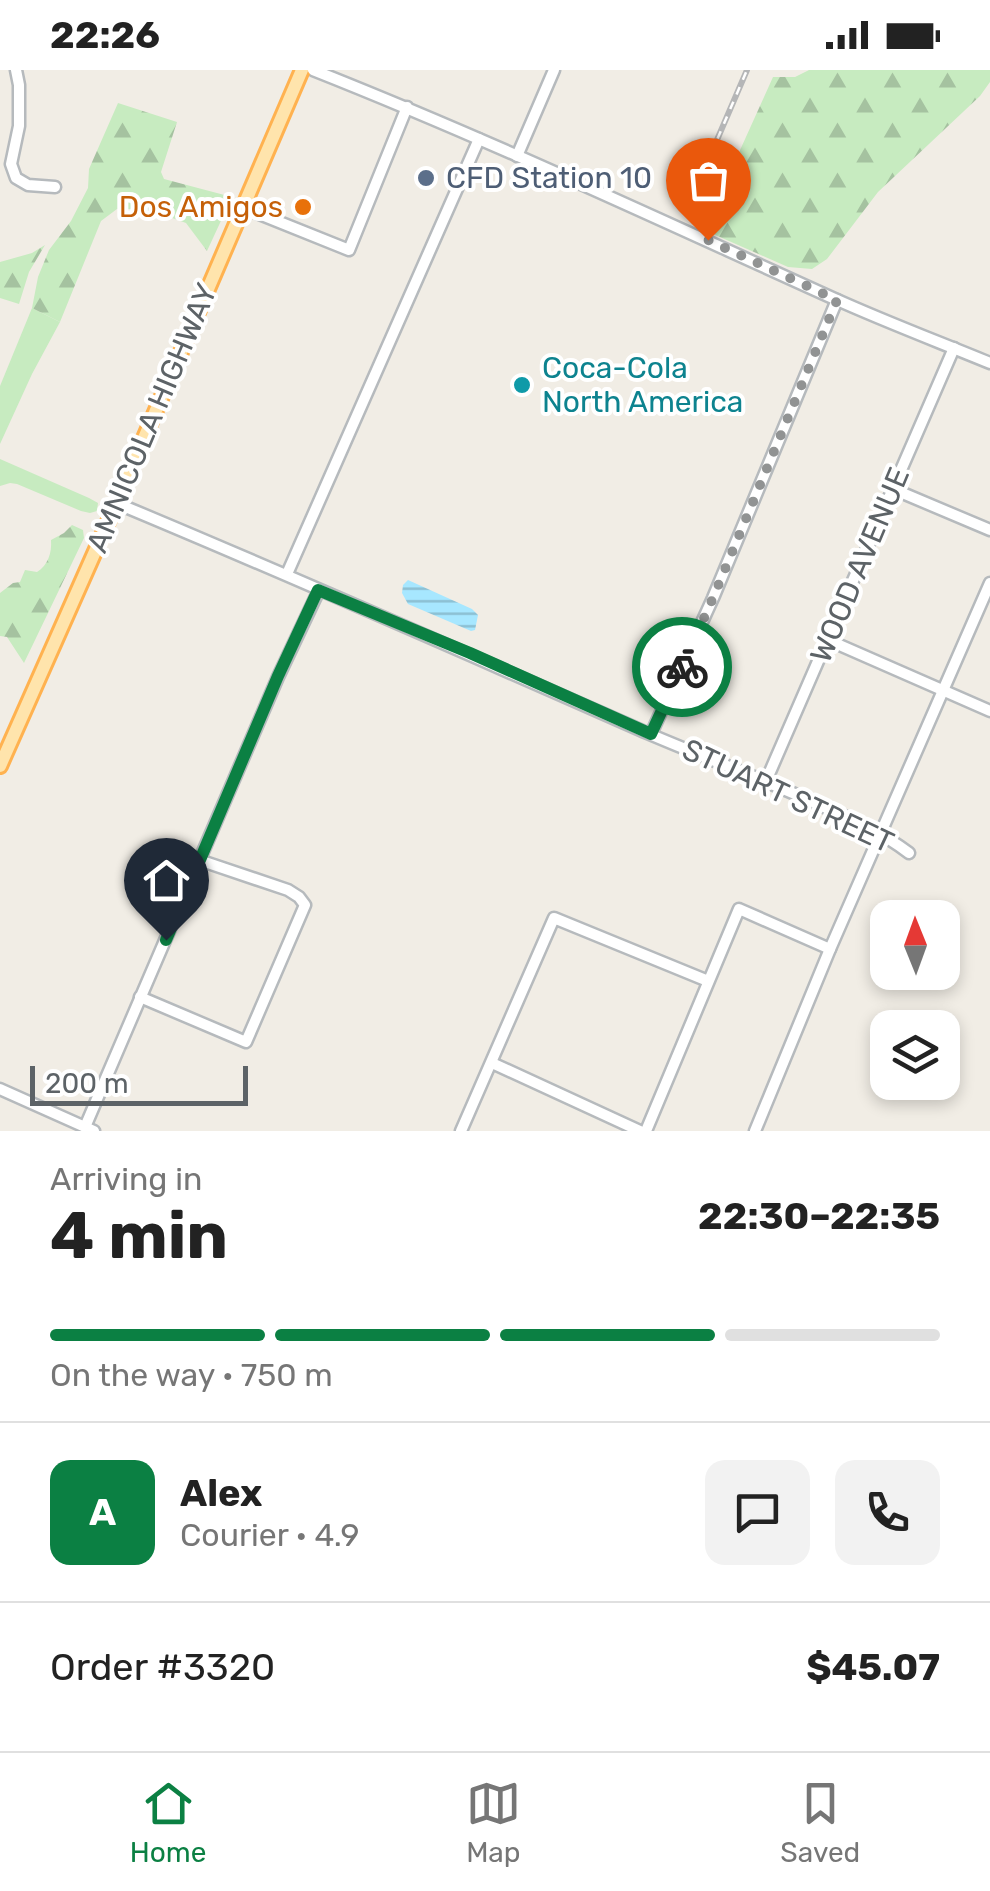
<!DOCTYPE html>
<html lang="en">
<head>
<meta charset="utf-8">
<style>
	body { margin:0; font-family:Rubik,sans-serif; background:#f2f2f2; color:#222; height:100vh; display:flex; flex-direction:column; font-size:38px; white-space:nowrap }
	* { box-sizing:border-box; margin:0 }
	p { font-size:32px; color:#767676 }
	.icon { flex:none; width:55px; height:55px; fill:none; stroke:currentColor; stroke-width:2; stroke-linecap:round; stroke-linejoin:round }
	.map { position:relative; height:1061px; overflow:hidden }
	.drawer { display:flex; flex-direction:column; background:#fff; flex:1 }
	.drawer>* { flex:none }
	.needle { width:65px; rotate:359deg }
	.tools { position:absolute; left:870px; top:830px; display:grid; gap:20px }
	.tools a { display:grid; place-items:center; width:90px; height:90px; border-radius:20px; background:#fff; box-shadow:0 5px 15px #0003; font-size:50px }
	.scale { position:absolute; left:30px; bottom:25px; width:218px; box-sizing:border-box; padding-left:10px; border:5px solid #5d6367; border-top:0; font-size:28px; line-height:35px; white-space:nowrap; color:#5d6367; -webkit-text-stroke:8px #fff; paint-order:stroke }
	.pin { position:absolute; display:grid; place-items:center; width:85px; height:85px; color:#fff; margin:-102px -42px; border-radius:50% 50% 50% 0; rotate:-45deg; box-shadow:0 0 10px #0007 }
	.pin .icon { rotate:45deg }
	.courier { position:absolute; display:grid; place-items:center; width:100px; height:100px; margin:-50px; border:8px solid #0b8043; border-radius:50%; background:#fff; color:#222; box-shadow:0 2px 12px #0007 }
	.overview em { font-style:normal; font-weight:700 }
	.overview div { display:flex; flex-direction:column-reverse }
	.overview { display:flex; align-items:center; justify-content:space-between; height:170px; padding:0 50px }
	h1 { font-size:65px; font-weight:700; line-height:75px }
	.bar { display:grid; grid-template-columns:repeat(4,1fr); gap:15px 10px; align-content:center; height:120px; padding:0 50px }
	.bar i { height:12px; border-radius:8px; background:#e0e0e0 }
	.bar .current { background:#0b8043 }
	.bar p { grid-column:span 4 }
	.line { display:flex; align-items:center; gap:25px; padding:0 50px; border-top:2px solid #e0e0e0 }
	.line div { flex:1 }
	.round { display:grid; place-items:center; flex:none; width:105px; height:105px; border-radius:20px; background:#f2f2f2 }
	.status { display:flex; justify-content:space-between; align-items:center; height:70px; padding:0 50px; background:#fff; direction:ltr }
	.status svg { height:28px; fill:currentColor }
	.tabs { display:flex; justify-content:space-around; align-items:center; height:140px; border-top:2px solid #e0e0e0; background:#fff; font-size:28px; color:#767676 }
	.tabs a { display:grid; justify-items:center; gap:5px }
	.tabs .current { color:#0b8043 }
	.map>svg:first-child { display:block }
	.green { fill:#c7ebc0 }
	.forest { fill:url(#forest-firs) }
	.water { fill:url(#water-rules) }
	.lines { fill:none; stroke-linecap:round; stroke-linejoin:round }
	.minor-casing { stroke:#b6babd; stroke-width:15 }
	.major-casing { stroke:#ffb250; stroke-width:18 }
	.minor { stroke:#fff; stroke-width:10 }
	.major { stroke:#ffe4ac; stroke-width:12 }
	.rail-casing { stroke:#b5b6b7; stroke-width:6 }
	.rail { stroke:#fff; stroke-width:2.5; stroke-dasharray:8; stroke-linecap:butt }
	.done { stroke:#919393; stroke-width:10; stroke-dasharray:0 18 }
	.route { stroke:#0b8043; stroke-width:12 }
	.service-dot { fill:#5c6f8a; stroke:#fff; stroke-width:4 }
	.food-dot { fill:#e8710a; stroke:#fff; stroke-width:4 }
	.culture-dot { fill:#0f9aa8; stroke:#fff; stroke-width:4 }
	.labels { text-anchor:middle; dominant-baseline:central; stroke-width:8; stroke-linejoin:round; paint-order:stroke }
	.service-label { font-size:30px; fill:#4e5e75; stroke:#fff; text-anchor:start }
	.food-label { font-size:30px; fill:#c56008; stroke:#fff; text-anchor:end }
	.culture-label { font-size:30px; fill:#0d838f; stroke:#fff; text-anchor:start }
	.street-label { font-size:30px; fill:#5d6367; stroke:#fff }
</style>
</head>
<body>
<div class="status"><b>22:26</b><svg viewBox="0 0 49 12"><path d="M0 12V9h3v3zM5 12V6h3v6zM10 12V3h3v9zM15 12V0h3v12zM26 1h20v11H26zM47 4h2v5h-2z"/></svg></div>
<div class="map">
<svg width="990" height="1061" viewBox="0 0 990 1061">
	<defs>
		<pattern id="forest-firs" width="22" height="20" patternUnits="userSpaceOnUse" patternTransform="scale(2.5)"><rect width="22" height="20" fill="#c7ebc0"/><path d="M5 1l3.5 6h-7zM16 11l3.5 6h-7z" fill="#a5c2a0"/></pattern>
		<pattern id="water-rules" width="6" height="5" patternUnits="userSpaceOnUse" patternTransform="scale(2.5)"><rect width="6" height="5" fill="#a7e7ff"/><path d="M0 2.5h6" fill="none" stroke="#8bbfd2"/></pattern>
	</defs>
	<rect width="100%" height="100%" fill="#f1ede5"/>
	<g class="green">
		<polygon points="32,238 60,252 32,304 0,374 0,316"/>
		<polygon points="0,389 89,428 98,433 97,441 90,443 81,441 17,414 10,413 0,416"/>
	</g>
	<g class="forest">
		<polygon points="809,0 990,0 990,12 980,26 878,122 827,189 812,199 788,197 704,160 773,7 795,7"/>
		<polygon points="118,33 177,52 161,102 164,109 232,127 207,181 186,153 164,145 132,139 117,139 101,151 60,252 32,238 38,207 49,180 71,151 88,118 89,99"/>
		<polygon points="45,175 29,202 19,234 0,228 0,192 32,183"/>
		<path d="M72 455 83 460 84 468 24 593 7 567 0 566V523L13 513 20 512 25 500 37 502C48 495 52 483 51 470L64 463Z"/>
	</g>
	<polygon class="water" points="408,510 472,539 478,545 475,560 471,561 408,534 402,523 403,515"/>
	<g class="lines">
		<g class="minor-casing">
			<g id="minor">
				<polyline points="16,0 19,15 19,56 11,94 16,108 28,115 55,117"/>
				<path d="M313 0C490 70 662 151 835 229 886 252 939 272 990 293"/>
				<polyline points="517,86 554,0"/>
				<polyline points="242,137 349,180 407,37"/>
				<polyline points="893,419 990,460"/>
				<path d="M116 433C294 507 470 585 647 663 703 687 760 708 815 733 849 748 880 761 909 783"/>
				<polyline points="287,504 479,69"/>
				<polyline points="828,570 990,641"/>
				<polyline points="651,664 713,528 837,230"/>
				<polyline points="766,711 954,278"/>
				<polyline points="140,927 246,972 305,835 299,827 288,820 199,790"/>
				<polyline points="492,993 640,1061"/>
				<polyline points="0,1019 94,1061"/>
				<polyline points="85,1057 278,607 319,520"/>
				<polyline points="461,1061 554,848 708,911"/>
				<polyline points="646,1061 739,839 830,879"/>
				<polyline points="755,1061 830,879 990,513"/>
			</g>
		</g>
		<g class="major-casing">
			<polyline id="major" points="0,696 105,459 302,0"/>
		</g>
		<use href="#minor" class="minor"/>
		<use href="#major" class="major"/>
		<g class="rail-casing">
			<polyline id="rail" points="686,142 747,0"/>
		</g>
		<use href="#rail" class="rail"/>
	</g>
	<g class="lines">
		<polyline class="done" points="682,597 713,528 837,230 708,170"/>
		<polyline class="route" points="166,870 278,606 318,520 470,583 651,664 682,597"/>
	</g>
	<circle class="service-dot" cx="426" cy="108" r="10"/>
	<circle class="food-dot" cx="303" cy="137" r="10"/>
	<circle class="culture-dot" cx="522" cy="315" r="10"/>
	<g class="labels">
		<g class="service-label">
			<text x="446" y="108">CFD Station 10</text>
		</g>
		<g class="food-label">
			<text x="283" y="137">Dos Amigos</text>
		</g>
		<g class="culture-label">
			<text x="542" y="298">Coca-Cola<tspan x="542" dy="34">North America</tspan></text>
		</g>
		<g class="street-label">
			<text transform="translate(152 348) rotate(-67)">AMNICOLA HIGHWAY</text>
			<text transform="translate(860 495) rotate(-67)">WOOD AVENUE</text>
			<text transform="translate(788 726) rotate(25)">STUART STREET</text>
		</g>
	</g>
</svg>
<div class="tools">
<a><svg class="needle" viewBox="-14 -14 28 28"><path d="M0-13l5 13h-10z" fill="#e53935"/><path d="M0 13l5-13h-10z" fill="#767676"/></svg></a>
<a><svg class="icon" aria-label="layers" viewBox="0 0 24 24"><path d="M12 4l9 5-9 5-9-5zM3 14l9 5 9-5"/></svg></a>
</div>
<div class="scale">200 m</div>
<div class="pin" style="left:708px;top:170px;background:#ea580c"><svg class="icon" aria-label="bag" viewBox="0 0 24 24"><path d="M5 8h14l-1 12H6zM9 8a3 3 0 0 1 6 0"/></svg></div>
<div class="pin" style="left:166px;top:870px;background:#1f2937"><svg class="icon" aria-label="home" viewBox="0 0 24 24"><path d="M3 11l9-7 9 7M6 9v11h12V9"/></svg></div>
<div class="courier" style="left:682px;top:597px"><svg class="icon" aria-label="bike" viewBox="0 0 24 24"><circle cx="6" cy="16" r="4"/><circle cx="18" cy="16" r="4"/><path d="M6 16l4-8h5l3 8M10 8l3 8H6M13 5h3"/></svg></div>
</div>
<section class="drawer">
<div class="overview"><div><h1>4 min</h1><p>Arriving in</p></div><em>22:30–22:35</em></div>
<div class="bar"><i class="current"></i><i class="current"></i><i class="current"></i><i></i><p>On the way · 750 m</p></div>
<div class="line" style="height:180px"><b class="round" style="background:#0b8043;color:#fff">A</b><div><b>Alex</b><p>Courier · 4.9</p></div><a class="round"><svg class="icon" aria-label="chat" viewBox="0 0 24 24"><path d="M4 5h16v11H9l-5 4z"/></svg></a><a class="round"><svg class="icon" aria-label="phone" viewBox="0 0 24 24"><path d="M5 4h4l2 5-3 2q2 4 5 5l2-3 5 2v4C11 20 4 13 5 4z"/></svg></a></div>
<div class="line" style="height:130px"><div>Order #3320</div><b>$45.07</b></div>
</section>
<nav class="tabs">
<a class="current"><svg class="icon" aria-label="home" viewBox="0 0 24 24"><path d="M3 11l9-7 9 7M6 9v11h12V9"/></svg>Home</a>
<a><svg class="icon" aria-label="map" viewBox="0 0 24 24"><path d="M3 6l6-2 6 2 6-2v14l-6 2-6-2-6 2zM9 4v14M15 6v14"/></svg>Map</a>
<a><svg class="icon" aria-label="saved" viewBox="0 0 24 24"><path d="M7 4h10v16l-5-4-5 4z"/></svg>Saved</a>
</nav>
</body>
</html>
